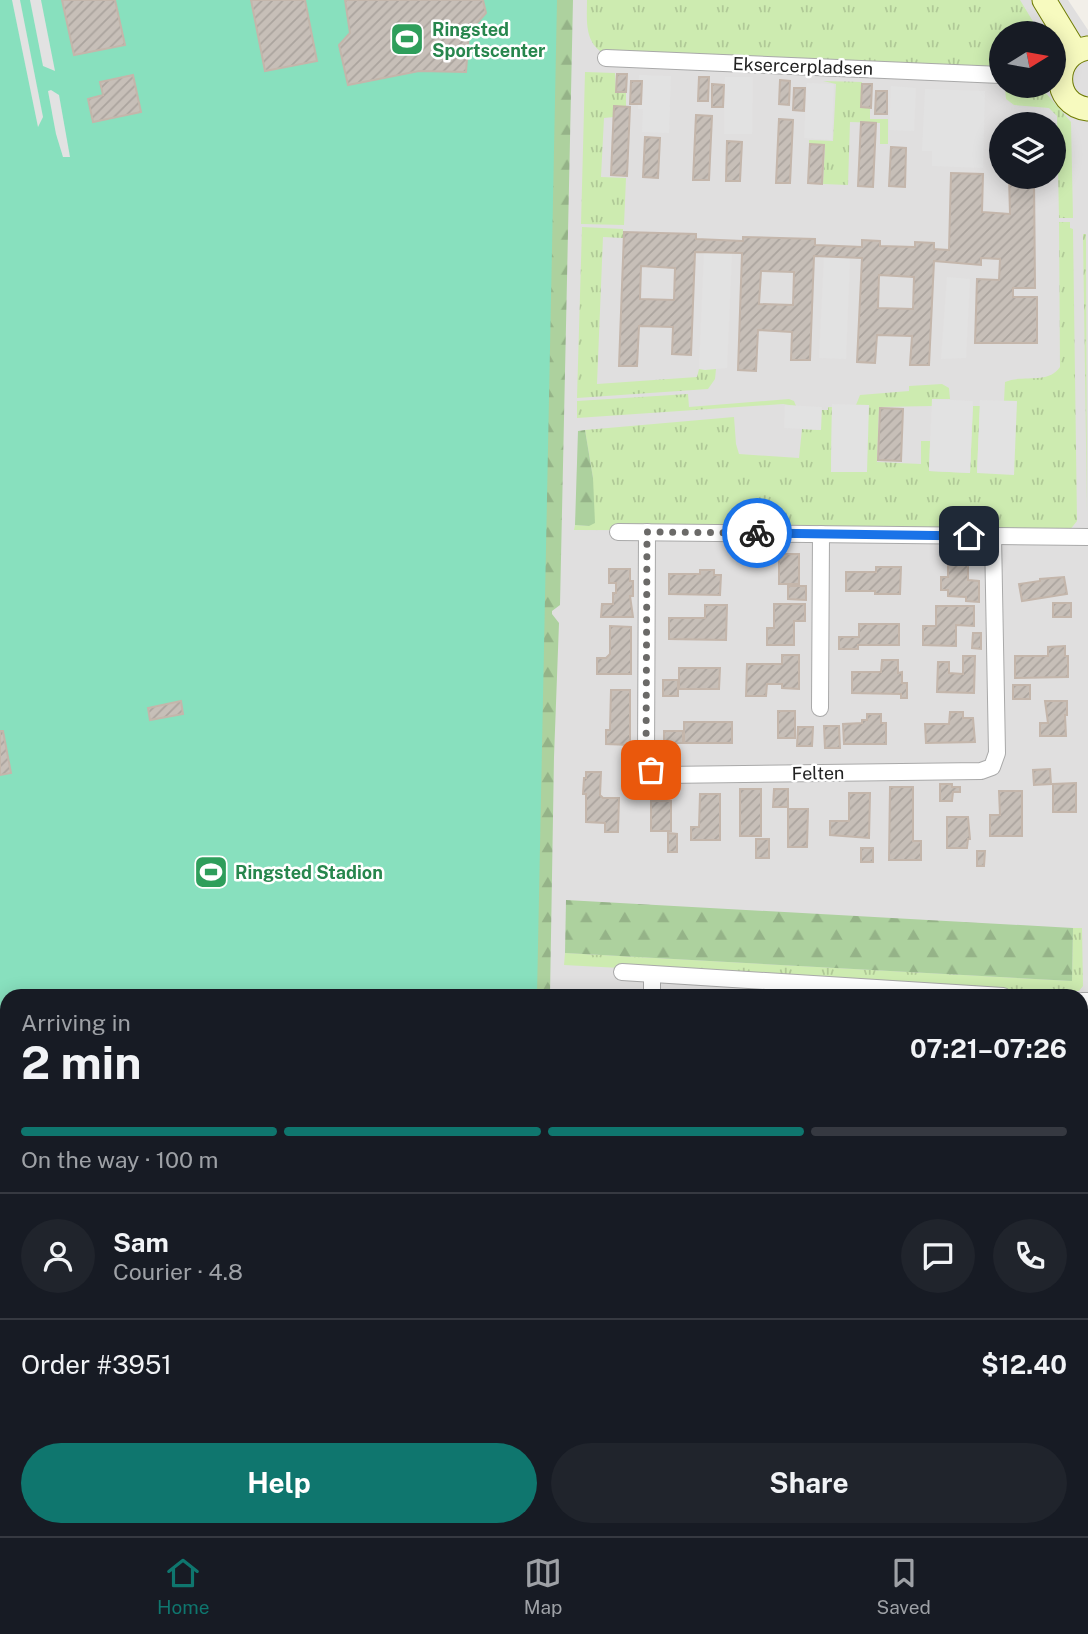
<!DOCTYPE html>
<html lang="en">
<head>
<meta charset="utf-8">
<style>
	body { margin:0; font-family:"Public Sans",sans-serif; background:#20242c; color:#f1f3f6; height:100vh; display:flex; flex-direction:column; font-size:26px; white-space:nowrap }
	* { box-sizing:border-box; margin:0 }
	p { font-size:23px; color:#9ea1a6 }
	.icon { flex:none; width:38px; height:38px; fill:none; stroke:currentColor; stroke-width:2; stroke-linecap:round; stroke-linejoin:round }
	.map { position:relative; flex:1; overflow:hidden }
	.details { position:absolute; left:0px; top:989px; width:1088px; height:548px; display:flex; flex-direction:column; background:#171b24; border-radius:21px 21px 0 0; box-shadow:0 4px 18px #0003 }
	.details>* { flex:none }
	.needle { width:46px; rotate:79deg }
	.buttons { position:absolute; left:989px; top:21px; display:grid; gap:14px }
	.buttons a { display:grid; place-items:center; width:77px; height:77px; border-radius:50%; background:#171b24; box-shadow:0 4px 18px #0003; font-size:35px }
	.pin { position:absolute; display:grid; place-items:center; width:60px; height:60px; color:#fff; margin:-30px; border-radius:14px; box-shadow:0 4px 10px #0006 }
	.courier { position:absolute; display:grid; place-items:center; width:70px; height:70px; margin:-35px; border:5px solid #1a73e8; border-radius:50%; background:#fff; color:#222; box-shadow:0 2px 9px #0007 }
	.summary em { font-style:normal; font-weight:700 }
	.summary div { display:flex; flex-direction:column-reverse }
	.summary { display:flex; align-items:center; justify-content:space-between; height:119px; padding:0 21px }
	h1 { font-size:46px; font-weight:700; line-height:52px }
	.bar { display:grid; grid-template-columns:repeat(4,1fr); gap:10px 7px; align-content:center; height:84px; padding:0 21px }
	.bar i { height:9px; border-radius:5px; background:#363941 }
	.bar .active { background:#0f766e }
	.bar p { grid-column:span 4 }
	.line { display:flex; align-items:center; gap:18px; padding:0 21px; border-top:2px solid #363941 }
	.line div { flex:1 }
	.round { display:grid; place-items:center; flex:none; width:74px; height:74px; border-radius:37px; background:#20242c }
	.cta { display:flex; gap:14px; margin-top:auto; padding:14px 21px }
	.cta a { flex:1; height:80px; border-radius:42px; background:#0f766e; color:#fff; font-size:28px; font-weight:700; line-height:80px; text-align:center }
	.cta a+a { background:#20242c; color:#f1f3f6 }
	.dock { display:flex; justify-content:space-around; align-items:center; height:98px; border-top:2px solid #363941; background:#171b24; font-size:19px; color:#9ea1a6 }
	.dock a { display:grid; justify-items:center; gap:4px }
	.dock .active { color:#0f766e }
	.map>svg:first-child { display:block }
	.residential { fill:#e0dfdf; fill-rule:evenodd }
	.grass { fill:url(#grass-tufts) }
	.forest { fill:url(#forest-firs) }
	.pitch { fill:#88e0be }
	.parking { fill:#e2e2e2 }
	.building { fill:url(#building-hatch); stroke:#c4b6ab; stroke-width:2; fill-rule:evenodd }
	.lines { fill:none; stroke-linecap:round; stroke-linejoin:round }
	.street-casing { stroke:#a9a9a9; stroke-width:18 }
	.secondary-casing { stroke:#707d05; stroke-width:25 }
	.street { stroke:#fff; stroke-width:16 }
	.secondary { stroke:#f7fabf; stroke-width:23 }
	.done { stroke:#6b6a68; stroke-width:7; stroke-dasharray:0 12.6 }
	.route { stroke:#1a73e8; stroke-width:9 }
	.labels { text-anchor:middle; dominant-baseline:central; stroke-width:5; stroke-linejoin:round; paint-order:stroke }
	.leisure-label { font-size:18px; font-weight:bold; fill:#27864d; stroke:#fff; text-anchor:start }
	.street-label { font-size:18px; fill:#222; stroke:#fff }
</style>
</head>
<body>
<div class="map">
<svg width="1088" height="1536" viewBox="0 0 1088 1536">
	<defs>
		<pattern id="grass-tufts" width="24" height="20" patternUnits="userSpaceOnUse" patternTransform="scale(1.75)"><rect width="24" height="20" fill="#cdebb0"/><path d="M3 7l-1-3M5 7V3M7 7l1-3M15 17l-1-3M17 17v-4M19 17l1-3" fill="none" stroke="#b0c997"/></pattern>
		<pattern id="forest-firs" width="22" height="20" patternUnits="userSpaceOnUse" patternTransform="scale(1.75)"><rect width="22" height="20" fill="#add19e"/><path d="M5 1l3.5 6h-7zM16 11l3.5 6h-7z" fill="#95b388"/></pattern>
		<pattern id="building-hatch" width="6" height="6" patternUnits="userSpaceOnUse" patternTransform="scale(1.75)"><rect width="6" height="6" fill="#c7bfb8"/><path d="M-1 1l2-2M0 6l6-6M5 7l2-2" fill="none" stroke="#aba49e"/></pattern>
	</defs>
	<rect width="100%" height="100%" fill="#f2efe9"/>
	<path class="residential" d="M0 0H1068L1088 30V1536H0ZM1001 33H1054V86H1001ZM1001 124H1054V177H1001ZM7 996H1082V1530H7Z"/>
	<g class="grass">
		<path d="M587 0H1020L1040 33H1001V67L602 52C584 41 587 18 587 0Z"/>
		<polygon points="585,72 615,73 616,92 626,92 626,107 614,117 604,118 601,177 626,178 624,225 581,224"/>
		<polygon points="823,81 862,82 861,108 870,108 870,119 888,119 888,144 880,144 880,123 850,122 848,185 823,184 825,145 809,144 809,140 833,141 836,84"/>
		<polygon points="1005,88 1044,91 1071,122 1073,218 1059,218 1057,116 1049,108 1014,105 1006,99"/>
		<path d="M1059 222H1070V228L1073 229 1077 521 1069 531 574 530 575 525 589 526 593 478 585 430 734 417 736 444 739 454 799 458 802 429 820 430 821 410H828V407H832L831 471 868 405H856L860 395 909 391V386L942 384 949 388 950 399H932V406L879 407 877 462 921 464V441H930L929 471 970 473 973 406H980L977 473 1017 402 1004 401 1005 382C1022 374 1048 385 1060 367Z"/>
		<polygon points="582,227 623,229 623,238 603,237 597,384 697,377 699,369 716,369 715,379 708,389 577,398"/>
		<polygon points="1083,234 1086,234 1087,512"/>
		<polygon points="688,394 689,407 789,399 794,401 796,406 783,404 577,418 577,401"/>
		<polygon points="1073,928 1082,928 1083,986 1079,991 1076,991 1076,994 621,966 620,968 564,965 565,953 1072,981"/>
		<polygon points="1082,1125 1086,1125 1086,1268 1082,1272"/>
		<polygon points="1082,1320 1088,1324 1088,1403 1082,1402"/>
	</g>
	<g class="forest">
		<polygon points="519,0 573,0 560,605 552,611 552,614 559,623 554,757 550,996 530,996"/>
		<polygon points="585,430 593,478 595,523 589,526 575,525 578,431"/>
		<polygon points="566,900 1073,928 1072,981 565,953"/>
	</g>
	<polygon class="pitch" points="0,0 557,0 537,996 7,996 7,1342 0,1343"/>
	<g class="parking">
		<polygon points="12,0 20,0 43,117 38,127"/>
		<polygon points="30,0 41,0 55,71 43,66"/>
		<polygon points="639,75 671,76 669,133 642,132 643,109 638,109"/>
		<polygon points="725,77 753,77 752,134 724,134"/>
		<polygon points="807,83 834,84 832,140 804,138"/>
		<polygon points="891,86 916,88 914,131 889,130"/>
		<polygon points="925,89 985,91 983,168 932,166 932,151 922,151"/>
		<polygon points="51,90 59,95 70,157 63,157 56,134 48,91"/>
		<polygon points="704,252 732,253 727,368 705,370 699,369"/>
		<polygon points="824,257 850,258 846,359 819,358"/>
		<polygon points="947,277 970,279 966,358 941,359"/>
		<polygon points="932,399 973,401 970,473 929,471"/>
		<polygon points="980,400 1017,401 1014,475 977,473"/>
		<polygon points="832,404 869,405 867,472 831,472"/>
		<polygon points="785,405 822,407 821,430 784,428"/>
	</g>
	<g class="building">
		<polygon points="62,0 115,0 125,45 74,55"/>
		<polygon points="251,0 305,0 317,61 265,71"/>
		<polygon points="345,0 483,0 486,13 469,32 466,72 419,71 348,85 339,45 350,33"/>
		<polygon points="617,74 627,74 626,92 616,92"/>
		<polygon points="133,75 141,112 93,122 88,99 103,95 100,82"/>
		<polygon points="699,77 709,77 708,101 698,101"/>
		<polygon points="780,80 790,81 789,105 779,104"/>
		<polygon points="631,81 642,81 641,104 630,104"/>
		<polygon points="712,84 724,85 723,107 712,107"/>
		<polygon points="862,84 872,84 871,108 861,107"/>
		<polygon points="794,88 805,88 804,111 793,110"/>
		<polygon points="876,91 887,91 887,114 875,114"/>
		<polygon points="614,106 630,107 627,176 611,175"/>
		<polygon points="696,115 712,116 709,180 693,180"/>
		<polygon points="779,119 793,120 790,183 776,183"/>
		<polygon points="861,122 876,123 873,187 858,186"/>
		<polygon points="645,137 660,138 658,178 643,177"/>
		<polygon points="727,141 742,142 740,181 726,181"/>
		<polygon points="810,144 824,145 822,184 808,183"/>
		<polygon points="891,147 906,148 905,187 889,186"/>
		<path d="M951 173 983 174 982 212 1010 214 1009 177H1034L1035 288H1013V297H1037V343H975L977 279 999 280 1000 259 981 258V265L934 261 929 365H910L912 336 877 335 875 363 857 362 862 258 814 256 810 360H791L792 332 758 330 756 371 738 370 742 253 695 252 691 355 672 354 673 327 639 326 637 366H619L624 232 696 234V239L743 241V237L815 239V245L862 247V240L880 241V246L915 247V242L934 243V249L949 250ZM641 266 675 268 674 300 640 299ZM761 271 794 272 793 305 759 304ZM879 275 914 277 913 309 878 308Z"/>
		<polygon points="880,408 903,409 901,461 878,460"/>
		<rect x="779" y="554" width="20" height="30"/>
		<polygon points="948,556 968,556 968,580 979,581 979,602 966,601 966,597 948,596 948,590 941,590 941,577 948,577"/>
		<polygon points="876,567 901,567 900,594 875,594 875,591 846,591 846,572 876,572"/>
		<polygon points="609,569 630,569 630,581 633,581 633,596 630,596 633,617 601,617 602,604 613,604 613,593 616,593 616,583 609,583"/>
		<polygon points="700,570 714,570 714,575 721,575 720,595 669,594 669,574 700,574"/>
		<polygon points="1064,577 1067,594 1022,601 1019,584 1040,581 1040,579"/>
		<polygon points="788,586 806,586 806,600 788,599"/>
		<rect x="1053" y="603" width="18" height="14"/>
		<polygon points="774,604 805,604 805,621 794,621 794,645 767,645 767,628 774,628"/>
		<polygon points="705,605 727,605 726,640 669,639 669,618 705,618"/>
		<polygon points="936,606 974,606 974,626 956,625 956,646 923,645 923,626 936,626"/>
		<polygon points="859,624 899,624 899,645 858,645 858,649 839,649 839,637 859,637"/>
		<polygon points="610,626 631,627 631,674 597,674 597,658 606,658 610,654"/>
		<polygon points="973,633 981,633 981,649 972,648"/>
		<polygon points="1065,646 1065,656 1068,656 1068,677 1015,678 1015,656 1048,656 1048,647"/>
		<polygon points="782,655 799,655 799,689 782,688 782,684 767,684 766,696 746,696 747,664 782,664"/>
		<polygon points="963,656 975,656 974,693 937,692 938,662 949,662 949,673 963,674"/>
		<polygon points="882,660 898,660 898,673 902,672 902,683 907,683 907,698 901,698 901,694 852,693 852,672 881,672"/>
		<polygon points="679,668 720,668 719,689 679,689"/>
		<rect x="663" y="680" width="15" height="16"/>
		<rect x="1013" y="685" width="17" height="14"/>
		<polygon points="611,690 630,690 630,745 606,744 606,730 610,730"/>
		<polygon points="181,701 183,714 150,720 148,708"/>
		<polygon points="1045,701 1067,701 1067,715 1065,715 1066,736 1040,736 1040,723 1048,723"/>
		<rect x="778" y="711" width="17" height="27"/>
		<polygon points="950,712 963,712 963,718 973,718 975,742 926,743 925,724 949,724"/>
		<polygon points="867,714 881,714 881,723 886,723 886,744 844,744 843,724 862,723 862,720 867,720"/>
		<rect x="684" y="722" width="48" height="21"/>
		<polygon points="824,726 839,726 840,748 825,748"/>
		<polygon points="798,727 813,727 812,746 797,746"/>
		<polygon points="0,731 3,731 11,773 0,775"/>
		<rect x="664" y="731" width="19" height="12"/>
		<polygon points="1050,769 1051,784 1034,785 1033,770"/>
		<polygon points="586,772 601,772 600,795 603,798 619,798 618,832 605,832 605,823 586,822 586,794 583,794 584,778 586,778"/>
		<polygon points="1076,783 1076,812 1053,812 1053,784"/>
		<polygon points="940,784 952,784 952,787 960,787 960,792 953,792 952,801 940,801"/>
		<polygon points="890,787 913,787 913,841 921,841 921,860 889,860"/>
		<rect x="740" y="789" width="21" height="47"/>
		<polygon points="774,789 788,789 788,807 773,807"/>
		<polygon points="999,791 1022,791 1022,836 990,836 990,815 1000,815"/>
		<polygon points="849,793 870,793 869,838 830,835 830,821 849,821"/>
		<polygon points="700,794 720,794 720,840 691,840 691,827 699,827"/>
		<rect x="651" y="801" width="20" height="30"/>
		<polygon points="788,809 808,809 807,847 788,847"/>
		<polygon points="947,817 968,817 970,839 968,839 967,848 947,848"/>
		<polygon points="668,833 677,834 677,852 668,852"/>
		<rect x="756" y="839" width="13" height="19"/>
		<rect x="861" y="848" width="12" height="14"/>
		<polygon points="977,851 985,851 984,866 977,866"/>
		<polygon points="140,1530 167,1530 167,1532 171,1532 172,1536 141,1536"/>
		<polygon points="196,1530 278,1530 280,1536 180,1536 179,1532"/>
		<polygon points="295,1530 335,1530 336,1536 296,1536"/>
		<polygon points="574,1530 622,1530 584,1536 575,1536"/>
		<polygon points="676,1530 737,1530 736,1536 675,1535"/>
		<rect x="768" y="1530" width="36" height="6"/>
		<polygon points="1059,1530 1073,1530 1073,1534 1078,1536 1027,1536 1027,1532 1059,1533"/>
	</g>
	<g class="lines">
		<g class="street-casing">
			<g id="street">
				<polyline points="606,58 1001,75"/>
				<polyline points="618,532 1088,537"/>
				<polyline points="647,532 646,757 651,770 663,775 981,771 992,767 997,753 993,536"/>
				<polyline points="820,708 821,534"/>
				<polyline points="622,972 1003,996"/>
				<polyline points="652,996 652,974"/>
				<polyline points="1082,1001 1088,1001"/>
				<polyline points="0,1527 7,1525"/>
				<polyline points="90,1530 91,1536"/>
				<polyline points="828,1532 842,1530"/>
				<polyline points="654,1536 655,1530"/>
				<polyline points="1005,1536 1005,1530"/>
			</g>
		</g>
		<g class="secondary-casing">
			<g id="secondary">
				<polyline points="1044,0 1075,51"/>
				<path d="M1088 48C1052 53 1051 105 1088 109"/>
				<polyline points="1082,1296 1088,1296"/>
				<polyline points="0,1366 7,1365"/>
			</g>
		</g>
		<use href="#street" class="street"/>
		<use href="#secondary" class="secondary"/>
	</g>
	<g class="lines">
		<polyline class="done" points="651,770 646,757 647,532 757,533"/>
		<polyline class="route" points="757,533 969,536"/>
	</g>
	<defs>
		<g id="stadium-square" transform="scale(1.75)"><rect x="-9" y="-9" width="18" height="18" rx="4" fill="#2e9e5b" stroke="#fff"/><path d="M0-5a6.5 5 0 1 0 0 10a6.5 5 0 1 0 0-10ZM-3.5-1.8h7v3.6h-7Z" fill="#fff"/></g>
	</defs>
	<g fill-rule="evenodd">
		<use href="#stadium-square" x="407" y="39"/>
		<use href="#stadium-square" x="211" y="872"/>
	</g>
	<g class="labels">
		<g class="leisure-label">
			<text x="432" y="29">Ringsted<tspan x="432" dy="21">Sportscenter</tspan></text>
			<text x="235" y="872">Ringsted Stadion</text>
		</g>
		<g class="street-label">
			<text transform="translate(803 66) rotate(2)">Eksercerpladsen</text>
			<text transform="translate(818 773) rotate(-1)">Felten</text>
		</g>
	</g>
</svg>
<div class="buttons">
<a><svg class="needle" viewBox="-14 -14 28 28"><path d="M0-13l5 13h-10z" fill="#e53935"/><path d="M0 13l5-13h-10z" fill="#9ea1a6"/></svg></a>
<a><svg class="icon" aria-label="layers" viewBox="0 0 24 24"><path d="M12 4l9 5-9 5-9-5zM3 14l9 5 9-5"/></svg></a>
</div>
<div class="pin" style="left:651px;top:770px;background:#ea580c"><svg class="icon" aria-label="bag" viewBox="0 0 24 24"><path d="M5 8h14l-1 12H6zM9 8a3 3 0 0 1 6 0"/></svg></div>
<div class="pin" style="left:969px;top:536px;background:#1f2937"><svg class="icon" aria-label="home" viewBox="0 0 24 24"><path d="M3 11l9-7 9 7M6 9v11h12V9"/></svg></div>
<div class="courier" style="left:757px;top:533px"><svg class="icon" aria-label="bike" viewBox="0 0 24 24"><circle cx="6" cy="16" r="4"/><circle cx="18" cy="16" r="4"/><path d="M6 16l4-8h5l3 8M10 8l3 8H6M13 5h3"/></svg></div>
<section class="details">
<div class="summary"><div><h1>2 min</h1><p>Arriving in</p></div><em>07:21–07:26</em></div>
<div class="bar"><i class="active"></i><i class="active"></i><i class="active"></i><i></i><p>On the way · 100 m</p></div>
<div class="line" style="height:126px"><a class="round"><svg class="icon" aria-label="person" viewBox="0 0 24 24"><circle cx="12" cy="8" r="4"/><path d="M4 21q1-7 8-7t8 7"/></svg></a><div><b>Sam</b><p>Courier · 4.8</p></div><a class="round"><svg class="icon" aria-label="chat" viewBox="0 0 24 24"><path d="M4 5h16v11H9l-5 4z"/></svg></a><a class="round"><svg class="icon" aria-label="phone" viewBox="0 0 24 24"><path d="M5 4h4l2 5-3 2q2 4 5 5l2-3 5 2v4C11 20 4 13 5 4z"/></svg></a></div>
<div class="line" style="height:91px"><div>Order #3951</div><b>$12.40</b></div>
<div class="cta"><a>Help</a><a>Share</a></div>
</section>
</div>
<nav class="dock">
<a class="active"><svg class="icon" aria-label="home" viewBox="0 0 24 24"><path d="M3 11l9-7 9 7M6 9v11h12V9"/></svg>Home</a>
<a><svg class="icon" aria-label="map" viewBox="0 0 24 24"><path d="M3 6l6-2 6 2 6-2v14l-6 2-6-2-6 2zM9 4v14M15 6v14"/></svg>Map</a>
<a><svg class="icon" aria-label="saved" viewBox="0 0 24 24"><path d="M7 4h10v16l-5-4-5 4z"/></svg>Saved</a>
</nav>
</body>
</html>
